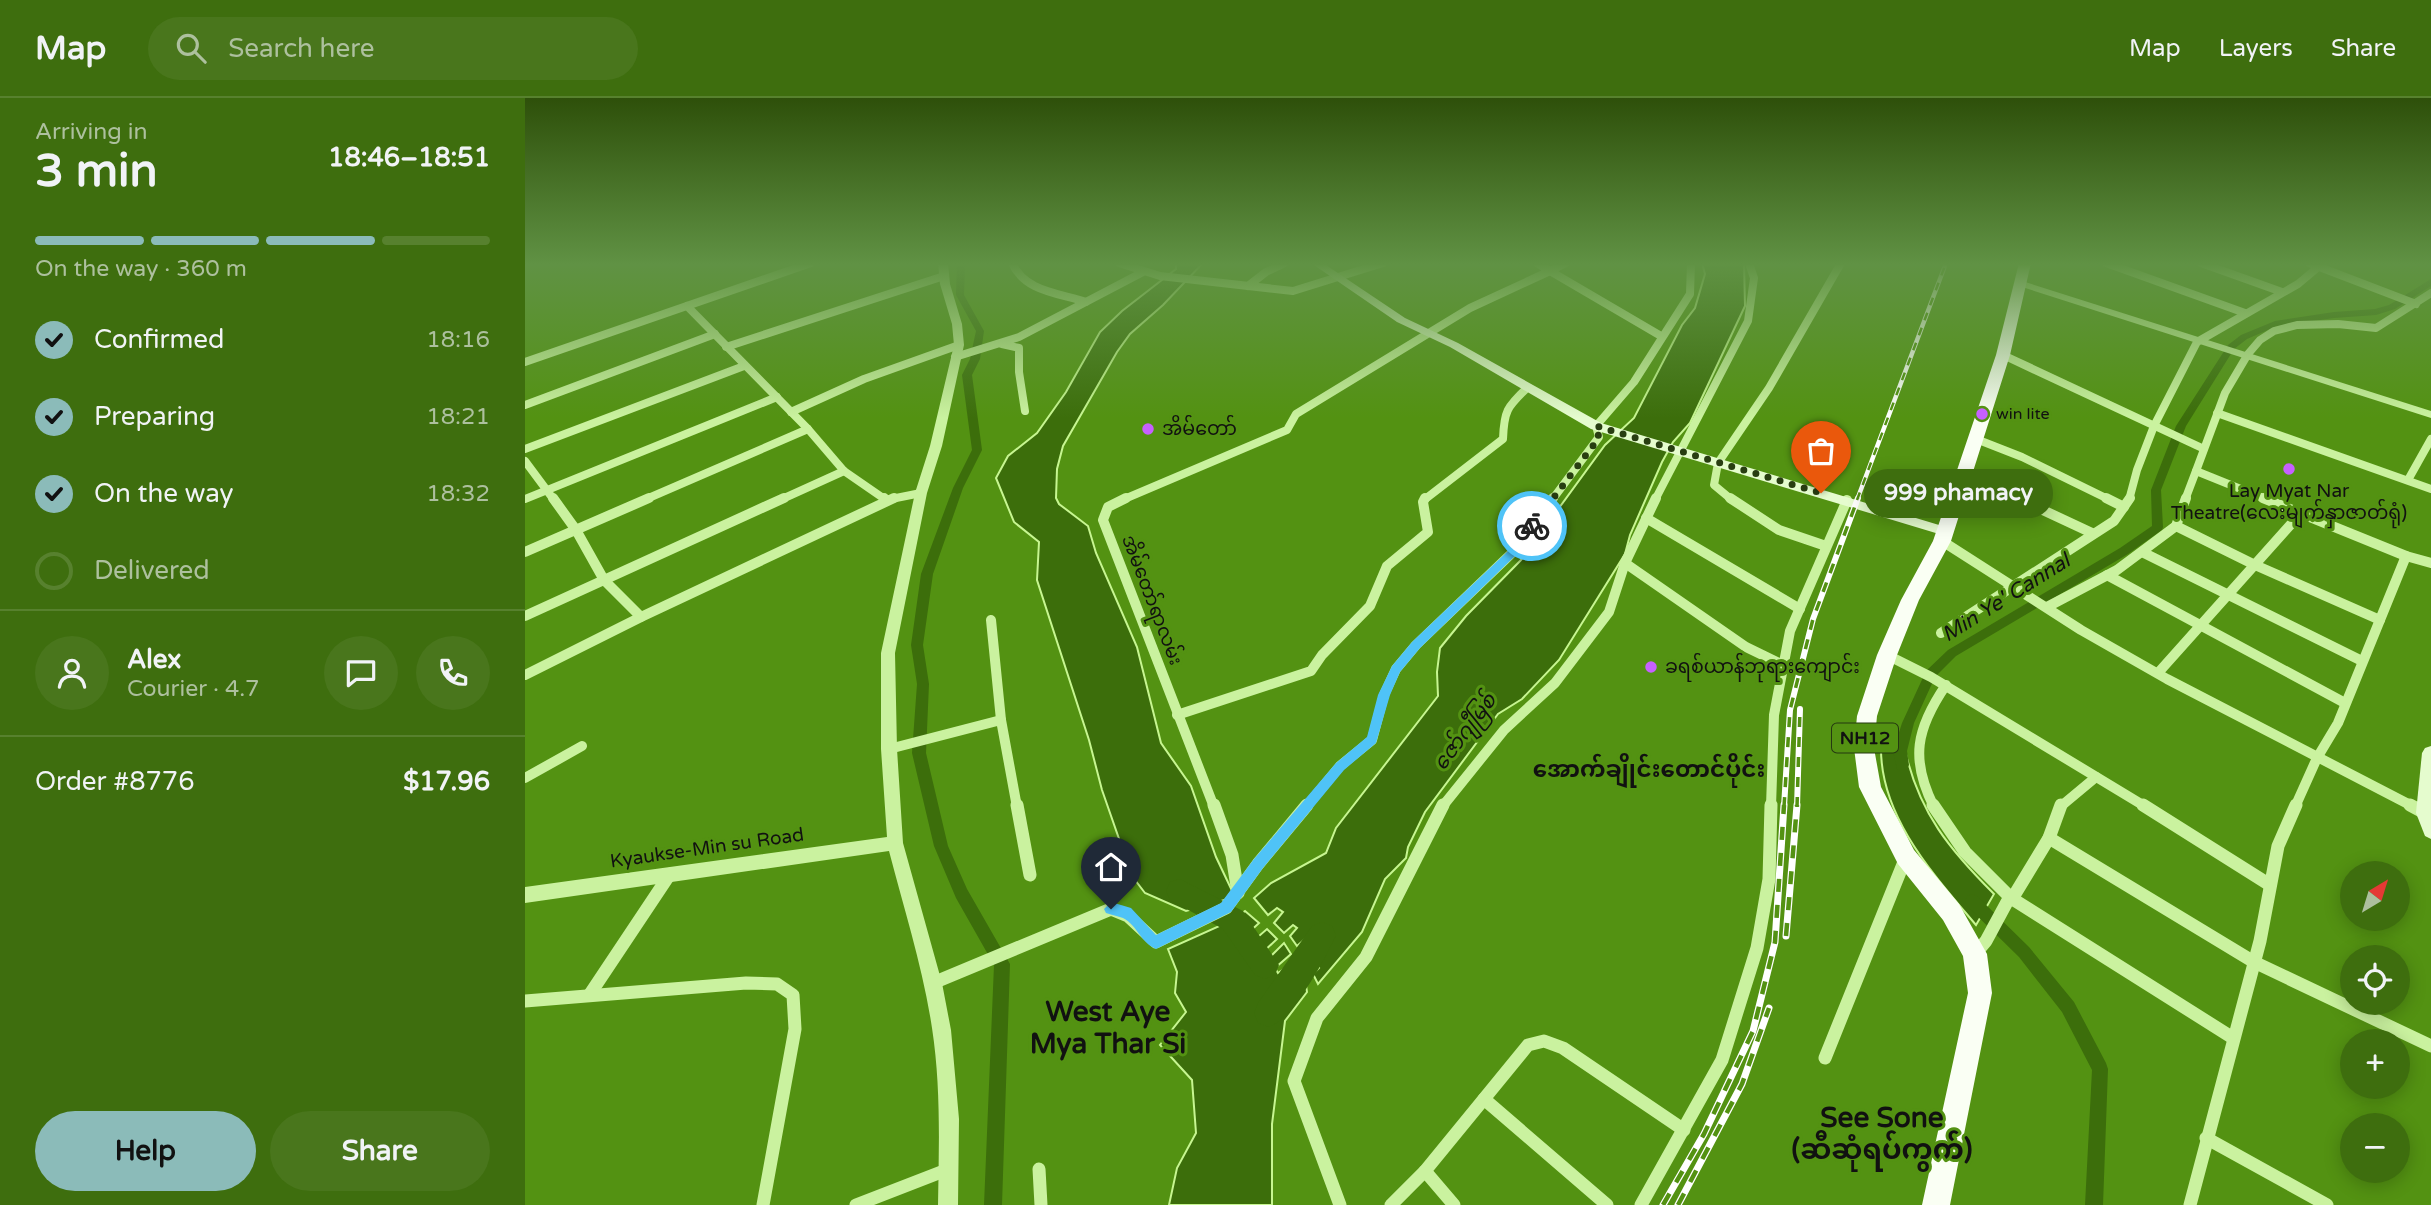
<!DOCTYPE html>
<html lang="en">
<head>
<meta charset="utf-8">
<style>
	body { margin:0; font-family:"Varela Round","Noto Sans Myanmar",sans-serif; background:#49761c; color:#f1f3f6; height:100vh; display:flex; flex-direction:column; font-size:26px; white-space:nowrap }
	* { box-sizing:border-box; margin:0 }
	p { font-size:23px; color:#adc09e }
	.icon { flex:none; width:38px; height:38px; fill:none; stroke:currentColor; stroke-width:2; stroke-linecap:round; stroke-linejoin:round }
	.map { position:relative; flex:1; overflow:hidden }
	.sheet { display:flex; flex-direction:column; background:#3e6e0e; width:525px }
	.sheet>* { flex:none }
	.needle { width:46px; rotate:38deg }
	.controls { position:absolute; left:1815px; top:763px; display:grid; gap:14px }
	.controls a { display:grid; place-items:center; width:70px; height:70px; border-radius:50%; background:#3e6e0e; box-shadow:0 4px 18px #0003; font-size:35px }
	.pin { position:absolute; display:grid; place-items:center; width:60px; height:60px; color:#fff; margin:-72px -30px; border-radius:50% 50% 50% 0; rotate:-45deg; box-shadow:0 0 7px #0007 }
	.pin .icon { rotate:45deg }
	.courier { position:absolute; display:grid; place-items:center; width:70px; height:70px; margin:-35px; border:5px solid #4fc3f7; border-radius:50%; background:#fff; color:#222; box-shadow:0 2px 9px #0007 }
	.bubble { position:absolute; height:49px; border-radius:24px; background:#3e6e0e; box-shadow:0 4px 18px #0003; font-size:23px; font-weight:700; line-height:49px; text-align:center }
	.headline em { font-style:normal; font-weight:700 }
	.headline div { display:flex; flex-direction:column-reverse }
	.headline { display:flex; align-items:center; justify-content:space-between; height:119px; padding:0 35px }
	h1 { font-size:46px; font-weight:700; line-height:52px }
	.bar { display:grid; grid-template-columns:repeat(4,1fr); gap:10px 7px; align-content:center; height:84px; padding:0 35px }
	.bar i { height:9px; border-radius:5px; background:#57812e }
	.bar .on { background:#8bbbb9 }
	.bar p { grid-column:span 4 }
	.line { display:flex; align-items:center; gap:18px; padding:0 35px; border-top:2px solid #57812e }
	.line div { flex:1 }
	.round { display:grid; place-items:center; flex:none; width:74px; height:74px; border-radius:37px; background:#49761c }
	ol { padding:0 35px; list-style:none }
	li { display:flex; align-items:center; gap:21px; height:77px }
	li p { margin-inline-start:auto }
	li .icon { padding:7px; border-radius:50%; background:#8bbbb9; color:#111; stroke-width:4 }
	li:last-child { color:#adc09e }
	li i { width:38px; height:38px; border:4px solid #57812e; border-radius:50% }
	.action { display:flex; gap:14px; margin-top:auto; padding:14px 35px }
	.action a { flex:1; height:80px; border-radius:42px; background:#8bbbb9; color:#111; font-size:28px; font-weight:700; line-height:80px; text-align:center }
	.action a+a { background:#49761c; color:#f1f3f6 }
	header { display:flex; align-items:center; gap:42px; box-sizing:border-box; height:98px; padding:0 35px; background:#3e6e0e; border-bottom:2px solid #57812e }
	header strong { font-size:33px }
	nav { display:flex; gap:38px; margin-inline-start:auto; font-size:24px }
	.search { width:490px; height:63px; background:#49761c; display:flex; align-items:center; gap:18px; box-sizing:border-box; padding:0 24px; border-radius:38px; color:#adc09e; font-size:26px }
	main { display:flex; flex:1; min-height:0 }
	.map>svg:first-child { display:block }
	.water { fill:#3c6e0b; stroke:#c7f691; stroke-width:2 }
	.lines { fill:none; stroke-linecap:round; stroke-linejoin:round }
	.canal { fill:#3c6e0b; fill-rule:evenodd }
	.river { fill:#3c6e0b; fill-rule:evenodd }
	.minor-far2 { stroke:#caf29f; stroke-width:8 }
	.minor-far1 { stroke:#caf29f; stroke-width:10 }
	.minor { stroke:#caf29f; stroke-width:13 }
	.tertiary { fill:#caf29f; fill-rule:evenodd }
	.secondary { fill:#e5fcce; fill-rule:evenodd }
	.trunk { fill:#fafff4; fill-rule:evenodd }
	.rail-far2-casing { stroke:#fff; stroke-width:4.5 }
	.rail-far1-casing { stroke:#fff; stroke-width:6 }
	.rail-casing { stroke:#fff; stroke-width:7 }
	.rail-far2 { stroke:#539212; stroke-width:2.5; stroke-dasharray:8; stroke-linecap:butt }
	.rail-far1 { stroke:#539212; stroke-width:3.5; stroke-dasharray:10; stroke-linecap:butt }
	.rail { stroke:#539212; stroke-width:4.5; stroke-dasharray:13; stroke-linecap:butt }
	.route { fill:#4fc3f7 }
	.done { stroke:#283e11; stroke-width:7; stroke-dasharray:0 12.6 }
	.poi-dot { fill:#c660ff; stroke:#539212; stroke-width:2.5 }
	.labels { text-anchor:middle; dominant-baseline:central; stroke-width:6; stroke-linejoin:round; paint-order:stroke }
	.far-poi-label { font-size:16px; fill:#111; stroke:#539212; text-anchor:start }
	.shield { fill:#539212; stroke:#253811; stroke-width:2 }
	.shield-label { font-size:18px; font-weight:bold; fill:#111 }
	.poi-label { font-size:19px; fill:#111; stroke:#539212; text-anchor:start }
	.street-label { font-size:19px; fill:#111; stroke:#539212 }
	.water-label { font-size:21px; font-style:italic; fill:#111; stroke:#539212 }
	.quarter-label { font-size:23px; font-weight:bold; fill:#111; stroke:#539212 }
	.near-quarter-label { font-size:28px; font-weight:bold; fill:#111; stroke:#539212 }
</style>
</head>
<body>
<header>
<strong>Map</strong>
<div class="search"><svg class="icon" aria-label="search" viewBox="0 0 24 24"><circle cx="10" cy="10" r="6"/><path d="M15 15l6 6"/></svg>Search here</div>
<nav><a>Map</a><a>Layers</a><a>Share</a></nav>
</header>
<main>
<section class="sheet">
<div class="headline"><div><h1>3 min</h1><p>Arriving in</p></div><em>18:46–18:51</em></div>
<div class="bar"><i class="on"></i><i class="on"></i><i class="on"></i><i></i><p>On the way · 360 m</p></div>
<ol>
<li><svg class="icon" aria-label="check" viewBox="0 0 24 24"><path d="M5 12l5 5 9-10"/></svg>Confirmed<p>18:16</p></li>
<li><svg class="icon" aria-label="check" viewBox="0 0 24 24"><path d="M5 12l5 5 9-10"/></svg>Preparing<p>18:21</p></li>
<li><svg class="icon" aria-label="check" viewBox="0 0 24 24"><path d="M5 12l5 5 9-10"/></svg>On the way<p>18:32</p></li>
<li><i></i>Delivered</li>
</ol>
<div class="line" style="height:126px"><a class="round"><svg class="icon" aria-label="person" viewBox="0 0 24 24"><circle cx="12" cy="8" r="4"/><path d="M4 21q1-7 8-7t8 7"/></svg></a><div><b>Alex</b><p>Courier · 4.7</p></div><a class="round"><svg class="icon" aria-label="chat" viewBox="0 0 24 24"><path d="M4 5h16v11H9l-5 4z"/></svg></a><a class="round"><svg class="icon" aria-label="phone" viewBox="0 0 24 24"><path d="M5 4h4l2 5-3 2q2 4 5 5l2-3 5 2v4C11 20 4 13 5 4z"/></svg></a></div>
<div class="line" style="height:91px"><div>Order #8776</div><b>$17.96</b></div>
<div class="action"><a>Help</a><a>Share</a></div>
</section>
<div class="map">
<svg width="1906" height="1107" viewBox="0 0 1906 1107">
	<rect width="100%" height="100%" fill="#539212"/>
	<g class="water">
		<polygon points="651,165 678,165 638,207 605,236 592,254 538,348 532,371 531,400 534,406 563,428 571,455 612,549 636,645 666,688 691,759 710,799 661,813 620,795 607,778 577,692 564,642 512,482 514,444 489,424 471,380 483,358 512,335 541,294 575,234 597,213 651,171"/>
		<polygon points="1177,165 1219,165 1220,208 1165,325 1148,344 1137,364 1105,437 1100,456 1034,562 997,601 973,616 900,714 883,749 881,760 860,781 837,834 793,886 788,876 794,870 789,863 785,867 780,855 786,850 781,840 772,848 765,838 772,830 768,827 759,835 749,825 758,814 752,810 743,817 729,800 746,785 801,755 811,730 913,598 912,574 915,550 941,518 996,462 1080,347 1109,320 1157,227 1170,210 1180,176"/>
		<path d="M1356 649 1380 652C1394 715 1425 752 1469 796L1451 827C1409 777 1355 719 1356 649Z"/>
		<polygon points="720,813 734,825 719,839 726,845 742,831 752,841 737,855 743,861 759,845 766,856 750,870 753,875 772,862 777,873 760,886 764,894 780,880 782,894 760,923 747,1026 747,1107 644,1107 652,1070 671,1035 667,982 635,947 661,914 650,895 652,874 643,851 708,822"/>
	</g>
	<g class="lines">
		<g class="canal">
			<polygon points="432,165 440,165 439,197 459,233 455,261 447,277 457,352 438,390 408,476 398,547 404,586 401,655 423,748 442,791 485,866 477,1107 459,1107 469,867 431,800 409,748 387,655 392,586 386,547 396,476 428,390 447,352 437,277 445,261 451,233 431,197"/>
			<polygon points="1906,181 1906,188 1870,211 1851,217 1809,220 1752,228 1722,241 1709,251 1661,328 1636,392 1638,429 1637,432 1603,456 1431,558 1410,579 1389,625 1382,653 1384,667 1382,671 1377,672 1372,671 1368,653 1377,625 1401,573 1423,552 1595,450 1627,428 1626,392 1651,328 1703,247 1716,237 1750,223 1809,214 1850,211 1864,207"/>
			<polygon points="1447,796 1452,798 1504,849 1549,904 1581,965 1583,971 1578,1107 1560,1107 1567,972 1537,914 1494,859 1442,808 1440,803 1442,798"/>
		</g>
		<g class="river">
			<polygon points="655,781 718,813 754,867 750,877 740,881 730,877 698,831 645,802 641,793 645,784"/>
			<path d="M797 824 807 828 811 837C800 862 768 920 744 929L733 925 729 915 733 905 787 828Z"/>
		</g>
		<g class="minor-far2">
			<path d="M487 165C500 194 534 195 561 204"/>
			<polyline points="594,165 635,178 768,193 858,165"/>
			<polyline points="1041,165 1025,173 1136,238"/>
			<polyline points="1581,165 1720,215"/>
			<polyline points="1676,165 1757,194"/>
			<polyline points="1784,165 1891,206"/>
			<polyline points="723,188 741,174 760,165"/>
			<polyline points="162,208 283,331 319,373 361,402"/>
			<polyline points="477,246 494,250 494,274 500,313"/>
			<polyline points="201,249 416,179"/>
			<polyline points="1478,257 1677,350"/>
			<polyline points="430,259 494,239 618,174"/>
			<polyline points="0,264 286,165"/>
			<polyline points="0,307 190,236"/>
			<polyline points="266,314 339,281 434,247"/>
			<polyline points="1692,315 1906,391"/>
			<polyline points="1451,341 1497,359 1585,402"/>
			<polyline points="0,351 219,268"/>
			<polyline points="0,363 29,402"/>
			<polyline points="1439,376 1496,402"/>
			<polyline points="1883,382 1906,341"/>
			<polyline points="0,401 252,299"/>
			<polyline points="119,402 283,331"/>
			<polyline points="255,402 319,373"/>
			<polyline points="361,402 396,395"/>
			<polyline points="597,402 762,332 771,316 945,210 1025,173 1012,165"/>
			<path d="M899 402 978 341C979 313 982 309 1002 290"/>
			<polyline points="1027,402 1074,339 1071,328 1109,284 1165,196 1166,165"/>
			<polyline points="1130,402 1223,223 1229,180 1224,165"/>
			<polyline points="1207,402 1189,387 1193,365 1244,290 1316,165"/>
			<polyline points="1604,402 1612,372 1629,328 1672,244 1773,186 1798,165"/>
			<polyline points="1660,402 1671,373"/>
			<polyline points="1743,402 1671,373 1700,295 1723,256 1735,242 1749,233 1772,227 1813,226 1851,230 1906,195"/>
		</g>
		<g class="minor-far1">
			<polyline points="28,400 51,432 79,482 116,519"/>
			<polyline points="359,400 361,402"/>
			<polyline points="601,400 583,409 578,422 689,709"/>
			<polyline points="1205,400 1254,432 1301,448"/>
			<polyline points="1492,400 1567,435"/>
			<polyline points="1581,400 1599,409"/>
			<polyline points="1738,400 1881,458 1906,465"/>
			<polyline points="1121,420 1275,511"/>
			<polyline points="1651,428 1730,467 1855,522"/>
			<polyline points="1417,443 1556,532 1642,581 1889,709"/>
			<polyline points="0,454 124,400"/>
			<polyline points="1617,454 1837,563"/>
			<polyline points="1100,465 1221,549 1258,567"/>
			<polyline points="1582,477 1820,605"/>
			<polyline points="1522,509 1592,472 1651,428 1661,400"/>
			<polyline points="0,518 259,400"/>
			<polyline points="466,522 476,622 492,709"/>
			<polyline points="1416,535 1589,423 1605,400"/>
			<polyline points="1362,557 1406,579 1621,709"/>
			<polyline points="1633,575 1776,415"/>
			<polyline points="0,577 116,519 369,400"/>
			<polyline points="652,617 786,573 797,557 845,508 862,468 903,434 898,404 900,400"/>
			<polyline points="364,651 476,622"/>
			<polyline points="0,680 57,648"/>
			<polyline points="781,709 815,668 847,642 859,597 871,571 891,547 987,455 1028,400"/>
			<polyline points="917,709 979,632 1030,585 1084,514 1100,465 1131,400"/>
			<polyline points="1246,709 1249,617 1265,533 1322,402"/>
			<path d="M1409 709C1385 661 1391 631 1421 587"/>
			<polyline points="1535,709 1571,679"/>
			<polyline points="1770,709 1792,660 1813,625 1881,458"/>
		</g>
		<g class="minor">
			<polyline points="492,707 505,777"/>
			<polyline points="689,707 707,757 713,795"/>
			<polyline points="1408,707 1440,754 1486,800 1708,940"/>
			<polyline points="1618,707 1745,787"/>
			<polyline points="1885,707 1900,715"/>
			<polyline points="1524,740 1729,864 1906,948"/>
			<polyline points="1450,856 1461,843 1482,804 1487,801 1524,740 1536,707"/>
			<polyline points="408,885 586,811 603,818 631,844 701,810 733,766 782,707"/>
			<polyline points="65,896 145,776"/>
			<polyline points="0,903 221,885 252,886 268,897 270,931 238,1107"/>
			<polyline points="1300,960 1381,759"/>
			<polyline points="959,1001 1082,1107"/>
			<polyline points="1681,1040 1802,1107"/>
			<polyline points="514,1071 516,1107"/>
			<polyline points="331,1107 424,1071"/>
			<polyline points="815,1107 769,983 792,920 841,859 918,707"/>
			<polyline points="866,1107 900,1073"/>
			<polyline points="929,1107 900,1073 1003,947 1019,943 1038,950 1159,1032"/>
			<polyline points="1116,1107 1197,962 1232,850 1244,781 1246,707"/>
			<polyline points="1665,1107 1735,843 1753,748 1771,707"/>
		</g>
		<g class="tertiary">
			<path d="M413 165H423L425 186 437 226 439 247 417 348 402 395 370 555 372 651 378 745 417 885 426 932 434 1021 433 1107H413C414 1048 416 988 407 930 398 870 379 811 364 753L0 805V789L362 739 356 651V555L390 395 405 348 429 247 427 226 415 186Z"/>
			<polygon points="1491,183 1497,183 1906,313 1906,320 1491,187"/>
		</g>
		<g class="secondary">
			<polygon points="786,165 798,165 880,220 933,245 1076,325 1424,430 1426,433 1424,436 1414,436 1066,331 925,249 872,224"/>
			<polygon points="1906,648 1906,741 1900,738 1891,715 1897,655 1900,650"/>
		</g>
		<polygon class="trunk" points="1494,165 1506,165 1485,257 1426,443 1394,502 1372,557 1352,618 1349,650 1356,689 1389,752 1434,806 1462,856 1467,895 1425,1107 1397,1107 1443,895 1438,858 1418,822 1373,766 1334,689 1329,650 1332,618 1352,557 1376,502 1408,443 1471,257"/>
		<g class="rail-far2-casing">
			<polyline id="rail-far2" points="1332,402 1421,165"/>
		</g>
		<g class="rail-far1-casing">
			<g id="rail-far1">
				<polyline points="1259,709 1265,612 1288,521 1333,400"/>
				<polyline points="1272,709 1275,611"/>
			</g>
		</g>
		<g class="rail-casing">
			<g id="rail">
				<polyline points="1261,838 1272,707"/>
				<polyline points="1138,1107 1179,1036 1228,933 1250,844 1259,707"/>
				<polyline points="1153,1107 1217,986 1244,910"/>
			</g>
		</g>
		<use href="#rail-far2" class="rail-far2"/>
		<use href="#rail-far1" class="rail-far1"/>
		<use href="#rail" class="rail"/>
	</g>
	<linearGradient id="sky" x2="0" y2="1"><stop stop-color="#2e500a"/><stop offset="0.52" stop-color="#609244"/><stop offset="1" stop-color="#609244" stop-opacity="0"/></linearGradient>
	<rect width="1906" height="320" fill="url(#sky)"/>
	<path class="route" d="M1004 426 1012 428 991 457 895 550 875 574 865 597 851 645 819 672 738 770 706 814 631 851C615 844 613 828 598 820 593 818 586 817 581 815L579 811 586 804 606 810 631 837 696 805 729 761 811 665 842 639 853 597 867 568 887 544 984 452Z"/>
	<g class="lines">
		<polyline class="done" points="1007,428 1074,340 1071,328 1296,395"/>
	</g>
	<g class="poi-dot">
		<circle cx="1457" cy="316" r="7"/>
		<circle cx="623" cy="331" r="7"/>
		<circle cx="1764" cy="371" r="7"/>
		<circle cx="1126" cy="569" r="7"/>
	</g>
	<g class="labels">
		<g class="far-poi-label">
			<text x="1471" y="316">win lite</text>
		</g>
		<rect class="shield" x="1307" y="625.5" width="66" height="29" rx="5"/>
		<g class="shield-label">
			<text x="1340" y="640">NH12</text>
		</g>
		<g class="poi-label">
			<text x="637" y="331">အိမ်တော်</text>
			<text x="1764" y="393" text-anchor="middle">Lay Myat Nar<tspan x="1764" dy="22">Theatre(လေးမျက်နှာဇာတ်ရုံ)</tspan></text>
			<text x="1140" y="569">ခရစ်ယာန်ဘုရားကျောင်း</text>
		</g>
		<g class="street-label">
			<text transform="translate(627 502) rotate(69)">အိမ်တော်ရာလမ်း</text>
			<text transform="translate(182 750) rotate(-8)">Kyaukse-Min su Road</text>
		</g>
		<g class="water-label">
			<text transform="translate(1481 500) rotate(-32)">Min Ye' Cannal</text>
			<text transform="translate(940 634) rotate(-53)">ဇော်ဂျီမြစ်</text>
		</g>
		<g class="quarter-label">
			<text x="1124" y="672">အောက်ချိုင်းတောင်ပိုင်း</text>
		</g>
		<g class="near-quarter-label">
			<text x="583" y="914">West Aye<tspan x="583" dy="32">Mya Thar Si</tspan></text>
			<text x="1357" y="1020">See Sone<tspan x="1357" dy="32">(ဆီဆုံရပ်ကွက်)</tspan></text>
		</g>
	</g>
</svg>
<div class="controls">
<a><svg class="needle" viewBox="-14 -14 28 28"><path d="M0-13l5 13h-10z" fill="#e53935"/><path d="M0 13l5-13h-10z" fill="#adc09e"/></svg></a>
<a><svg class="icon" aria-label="locate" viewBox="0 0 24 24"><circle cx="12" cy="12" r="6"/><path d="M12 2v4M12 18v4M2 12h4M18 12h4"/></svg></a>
<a>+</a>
<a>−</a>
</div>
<div class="pin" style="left:1296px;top:395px;background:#ea580c"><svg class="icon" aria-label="bag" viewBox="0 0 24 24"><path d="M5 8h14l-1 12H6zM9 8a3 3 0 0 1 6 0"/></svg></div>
<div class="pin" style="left:586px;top:811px;background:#1f2937"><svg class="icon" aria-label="home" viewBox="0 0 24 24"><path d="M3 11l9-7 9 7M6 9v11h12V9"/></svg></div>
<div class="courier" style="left:1007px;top:428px"><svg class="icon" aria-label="bike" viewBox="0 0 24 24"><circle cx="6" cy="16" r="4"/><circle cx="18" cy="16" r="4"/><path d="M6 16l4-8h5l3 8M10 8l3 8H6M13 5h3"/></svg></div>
<div class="bubble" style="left:1339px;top:371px;width:189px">999 phamacy</div>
</div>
</main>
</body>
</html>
